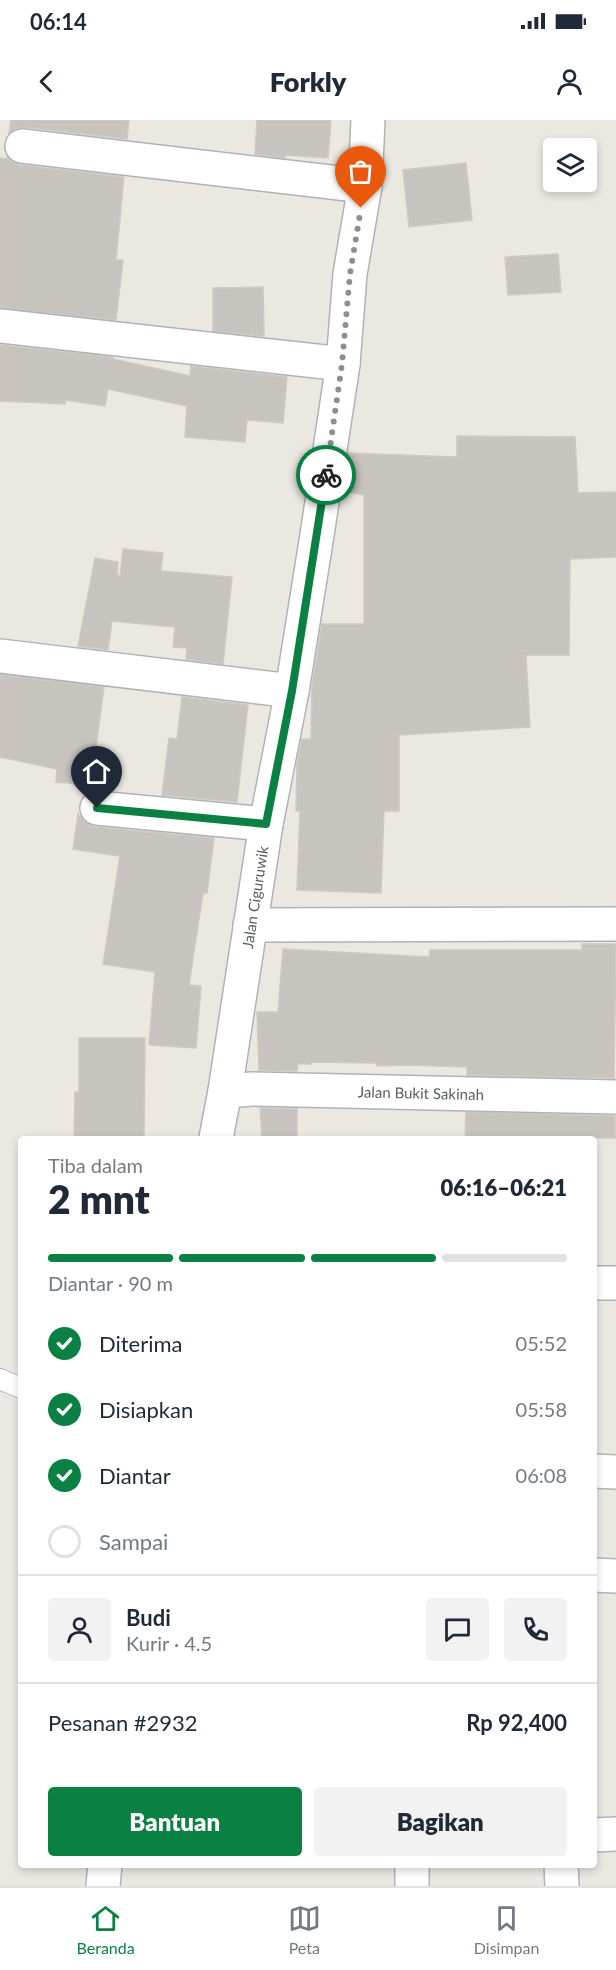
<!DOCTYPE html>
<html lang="id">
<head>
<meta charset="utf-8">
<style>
	body { margin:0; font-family:Lato,sans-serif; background:#f2f2f3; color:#1f2937; height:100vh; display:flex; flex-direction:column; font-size:22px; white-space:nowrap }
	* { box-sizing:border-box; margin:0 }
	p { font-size:20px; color:#747a83 }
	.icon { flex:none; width:33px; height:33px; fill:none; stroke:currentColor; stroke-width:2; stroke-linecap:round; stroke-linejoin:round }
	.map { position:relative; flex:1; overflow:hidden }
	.sheet { position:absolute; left:18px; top:1016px; width:579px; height:732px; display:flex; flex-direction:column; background:#fff; border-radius:6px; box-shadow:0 3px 9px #0003 }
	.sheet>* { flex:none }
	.fabs { position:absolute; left:543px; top:18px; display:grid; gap:12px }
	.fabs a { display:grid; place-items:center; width:54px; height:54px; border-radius:6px; background:#fff; box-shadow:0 3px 9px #0003; font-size:30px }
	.pin { position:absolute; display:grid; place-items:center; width:51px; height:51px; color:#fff; margin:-62px -26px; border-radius:50% 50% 50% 0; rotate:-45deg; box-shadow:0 0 6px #0007 }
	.pin .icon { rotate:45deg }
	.courier { position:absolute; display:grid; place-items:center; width:60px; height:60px; margin:-30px; border:4px solid #0b8043; border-radius:50%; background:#fff; color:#222; box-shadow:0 2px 8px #0007 }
	.headline em { font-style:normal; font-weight:800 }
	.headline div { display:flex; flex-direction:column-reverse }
	.headline { display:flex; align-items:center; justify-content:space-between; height:102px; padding:0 30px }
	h1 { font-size:39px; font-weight:800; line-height:45px }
	.bar { display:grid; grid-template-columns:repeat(4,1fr); gap:9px 6px; align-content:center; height:72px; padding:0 30px }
	.bar i { height:8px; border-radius:4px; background:#e0e1e3 }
	.bar .selected { background:#0b8043 }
	.bar p { grid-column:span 4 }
	.line { display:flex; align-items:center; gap:15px; padding:0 30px; border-top:2px solid #e0e1e3 }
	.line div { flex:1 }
	.round { display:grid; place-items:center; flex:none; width:63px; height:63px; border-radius:6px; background:#f2f2f3 }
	ol { padding:0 30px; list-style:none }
	li { display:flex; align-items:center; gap:18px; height:66px }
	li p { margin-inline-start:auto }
	li .icon { padding:6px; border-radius:50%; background:#0b8043; color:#fff; stroke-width:4 }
	li:last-child { color:#747a83 }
	li i { width:33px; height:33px; border:3px solid #e0e1e3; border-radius:50% }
	.primary-button { display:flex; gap:12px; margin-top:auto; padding:12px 30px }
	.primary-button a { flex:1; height:69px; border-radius:6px; background:#0b8043; color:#fff; font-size:24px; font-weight:800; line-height:69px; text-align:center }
	.primary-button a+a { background:#f2f2f3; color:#1f2937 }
	.status { display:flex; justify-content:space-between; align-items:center; height:42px; padding:0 30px; background:#fff; direction:ltr }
	.status svg { height:16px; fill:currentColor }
	header { display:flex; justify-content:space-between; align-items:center; height:78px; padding:0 30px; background:#fff; font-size:27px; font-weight:800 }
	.dock { display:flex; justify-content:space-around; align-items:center; height:84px; border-top:2px solid #e0e1e3; background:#fff; font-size:16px; color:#747a83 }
	.dock a { display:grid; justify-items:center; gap:3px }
	.dock .selected { color:#0b8043 }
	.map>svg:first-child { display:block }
	.building { fill:#c7c3bf; stroke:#cfc9c1; stroke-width:1.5 }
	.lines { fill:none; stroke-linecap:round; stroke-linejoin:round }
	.service-casing { stroke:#afb3b6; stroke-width:22 }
	.minor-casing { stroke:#afb3b6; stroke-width:36 }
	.service { stroke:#fff; stroke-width:20 }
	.minor { stroke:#fff; stroke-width:33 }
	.done { stroke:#8d8e8e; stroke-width:6; stroke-dasharray:0 10.8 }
	.route { stroke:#0b8043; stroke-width:8 }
	.labels { text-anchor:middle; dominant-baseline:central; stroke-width:4.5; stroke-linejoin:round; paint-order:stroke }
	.street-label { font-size:15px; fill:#5a5e61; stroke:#fff }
</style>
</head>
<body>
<div class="status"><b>06:14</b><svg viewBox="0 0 49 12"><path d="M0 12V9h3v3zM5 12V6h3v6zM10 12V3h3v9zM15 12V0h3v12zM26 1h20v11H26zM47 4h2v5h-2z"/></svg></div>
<header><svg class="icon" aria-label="back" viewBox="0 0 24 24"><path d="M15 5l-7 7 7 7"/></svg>Forkly<svg class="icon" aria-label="person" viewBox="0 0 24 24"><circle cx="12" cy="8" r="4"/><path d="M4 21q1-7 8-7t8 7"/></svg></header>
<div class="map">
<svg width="616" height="1766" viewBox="0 0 616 1766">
	<rect width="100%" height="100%" fill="#ebe8e2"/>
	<g class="building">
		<polygon points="11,0 129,0 127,19 24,7 15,9 9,13"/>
		<polygon points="257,0 331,0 328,38 285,35 285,38 255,34"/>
		<polygon points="7,37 11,41 20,45 124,57 116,140 123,140 116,200 0,188 0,38 7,39"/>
		<polygon points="466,43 472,100 409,107 403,50"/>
		<polygon points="558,134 561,172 508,175 505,137"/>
		<polygon points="263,167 264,216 213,211 213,168"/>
		<polygon points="0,225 113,237 113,239 190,256 191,246 287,257 283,303 247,300 245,322 185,317 187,286 108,269 105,286 66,280 65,284 0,281"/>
		<polygon points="457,316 575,317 578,373 616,372 616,437 570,439 569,535 526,535 530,607 399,615 399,691 384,691 381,773 297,770 300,691 296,691 297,644 302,619 311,619 312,566 322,504 364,504 364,375 343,371 348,333 457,337"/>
		<polygon points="123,429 163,433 161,451 232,457 223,544 186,539 187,528 173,527 175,507 112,501 108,530 78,526 95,438 118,442 117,455 120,456"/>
		<polygon points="0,555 104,567 91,665 56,662 57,649 0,637"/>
		<polygon points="182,577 248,585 237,682 162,675 169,618 177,619"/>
		<polygon points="78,694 86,703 95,707 214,718 207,773 203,773 189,865 201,866 196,928 149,925 155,852 103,844 120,736 73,729"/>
		<polygon points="582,824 616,824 614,958 467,955 467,947 407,945 377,946 376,943 311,942 311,944 298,944 297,951 259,950 257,892 278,892 283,829 429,837 430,830 582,830"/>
		<polygon points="79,918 145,918 144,1018 74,1018 75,972 79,972"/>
		<polygon points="260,988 297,989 297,1018 262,1018"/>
		<polygon points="466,992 615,996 615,1018 465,1018"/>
	</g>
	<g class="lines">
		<g class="service-casing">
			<polyline id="service" points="0,1259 21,1268"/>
		</g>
		<g class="minor-casing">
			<g id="minor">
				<polyline points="22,26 365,66"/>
				<polyline points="0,206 343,244"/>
				<polyline points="0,536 292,571"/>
				<polyline points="97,688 266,704"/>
				<polyline points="250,805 616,804"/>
				<path id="s1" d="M225 971 252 969 616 977"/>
				<path id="s2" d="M216 1018 225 971 266 704 292 571 317 415 343 244 350 154 365 66 368 0"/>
				<polyline points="594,1163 616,1163"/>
				<polyline points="594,1351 616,1352"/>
				<polyline points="594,1455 616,1456"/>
				<polyline points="594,1715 616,1714"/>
				<polyline points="412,1744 412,1766"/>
				<polyline points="561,1744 562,1766"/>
				<polyline points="103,1766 105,1744"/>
			</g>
		</g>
		<use href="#service" class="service"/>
		<use href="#minor" class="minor"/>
	</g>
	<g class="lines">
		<polyline class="done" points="326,355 342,244 350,154 361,88"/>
		<polyline class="route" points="97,688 266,704 292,571 326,355"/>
	</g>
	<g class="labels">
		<g class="street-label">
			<text stroke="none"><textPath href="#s2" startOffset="244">Jalan Ciguruwik</textPath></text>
			<text stroke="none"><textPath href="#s1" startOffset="196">Jalan Bukit Sakinah</textPath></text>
		</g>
	</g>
</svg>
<div class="fabs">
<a><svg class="icon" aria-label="layers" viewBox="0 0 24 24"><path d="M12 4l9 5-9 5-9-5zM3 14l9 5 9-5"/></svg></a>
</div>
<div class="pin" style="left:361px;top:88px;background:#ea580c"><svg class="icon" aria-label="bag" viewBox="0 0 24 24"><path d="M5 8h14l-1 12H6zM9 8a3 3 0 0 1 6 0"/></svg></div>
<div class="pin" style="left:97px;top:688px;background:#1f2937"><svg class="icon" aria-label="home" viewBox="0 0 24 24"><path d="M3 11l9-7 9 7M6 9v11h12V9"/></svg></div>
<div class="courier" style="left:326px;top:355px"><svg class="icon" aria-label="bike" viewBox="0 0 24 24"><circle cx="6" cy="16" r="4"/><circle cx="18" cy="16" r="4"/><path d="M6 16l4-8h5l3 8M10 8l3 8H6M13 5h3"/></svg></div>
<section class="sheet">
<div class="headline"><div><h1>2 mnt</h1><p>Tiba dalam</p></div><em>06:16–06:21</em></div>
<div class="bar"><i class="selected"></i><i class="selected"></i><i class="selected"></i><i></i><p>Diantar · 90 m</p></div>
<ol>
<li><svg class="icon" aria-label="check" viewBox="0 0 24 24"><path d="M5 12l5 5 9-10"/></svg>Diterima<p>05:52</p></li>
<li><svg class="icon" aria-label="check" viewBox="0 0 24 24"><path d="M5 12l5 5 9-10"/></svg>Disiapkan<p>05:58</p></li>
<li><svg class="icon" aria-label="check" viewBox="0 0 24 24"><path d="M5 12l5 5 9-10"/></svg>Diantar<p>06:08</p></li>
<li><i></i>Sampai</li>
</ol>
<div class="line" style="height:108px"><a class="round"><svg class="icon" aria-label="person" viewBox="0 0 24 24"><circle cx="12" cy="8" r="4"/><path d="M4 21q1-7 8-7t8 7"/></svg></a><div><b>Budi</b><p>Kurir · 4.5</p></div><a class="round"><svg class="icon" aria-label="chat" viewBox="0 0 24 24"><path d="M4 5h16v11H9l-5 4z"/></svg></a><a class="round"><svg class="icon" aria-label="phone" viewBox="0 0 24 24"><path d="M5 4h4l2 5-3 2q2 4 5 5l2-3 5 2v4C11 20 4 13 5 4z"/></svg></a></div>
<div class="line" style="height:78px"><div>Pesanan #2932</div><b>Rp 92,400</b></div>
<div class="primary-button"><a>Bantuan</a><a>Bagikan</a></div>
</section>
</div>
<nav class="dock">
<a class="selected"><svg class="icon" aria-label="home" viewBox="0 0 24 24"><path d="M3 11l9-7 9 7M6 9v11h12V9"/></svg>Beranda</a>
<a><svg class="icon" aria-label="map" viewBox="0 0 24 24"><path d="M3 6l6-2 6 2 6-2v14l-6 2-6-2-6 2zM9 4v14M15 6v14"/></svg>Peta</a>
<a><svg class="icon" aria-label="saved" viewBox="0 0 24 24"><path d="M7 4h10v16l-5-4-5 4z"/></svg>Disimpan</a>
</nav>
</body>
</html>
